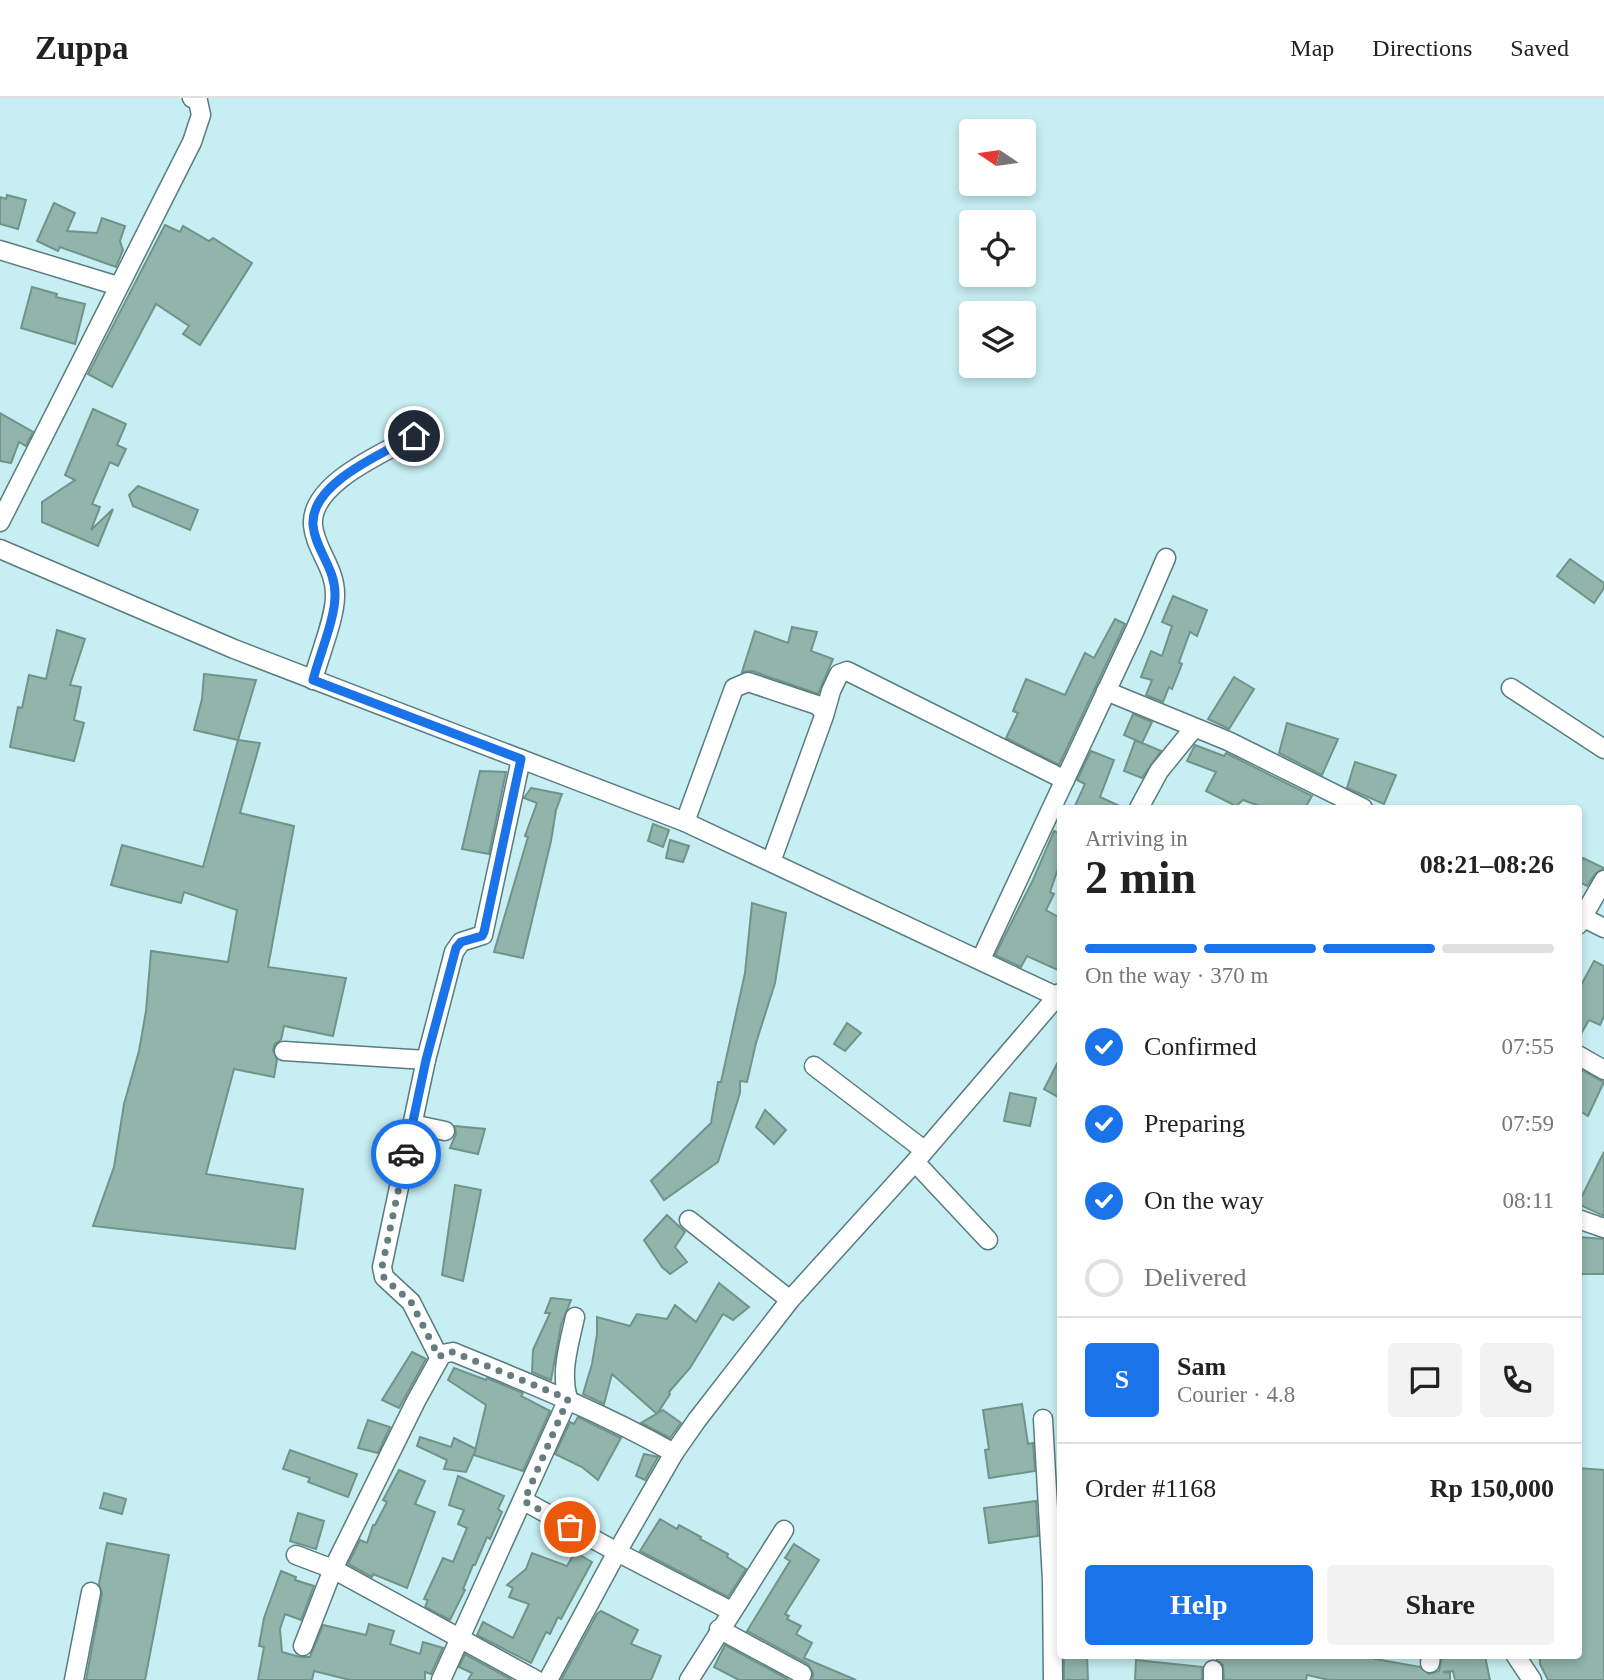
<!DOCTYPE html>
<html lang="en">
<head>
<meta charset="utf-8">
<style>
	body { margin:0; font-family:Georgia,serif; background:#f2f2f2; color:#222; height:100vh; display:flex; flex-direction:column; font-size:26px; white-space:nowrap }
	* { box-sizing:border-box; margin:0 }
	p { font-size:23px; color:#767676 }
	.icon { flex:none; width:38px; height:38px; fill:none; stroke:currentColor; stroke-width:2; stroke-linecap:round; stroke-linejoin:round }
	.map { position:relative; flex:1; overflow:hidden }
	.side { position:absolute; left:1057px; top:707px; width:525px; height:854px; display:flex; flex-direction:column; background:#fff; border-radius:7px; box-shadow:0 4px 10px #0003 }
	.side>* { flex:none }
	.needle { width:46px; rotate:283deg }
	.controls { position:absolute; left:959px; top:21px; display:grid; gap:14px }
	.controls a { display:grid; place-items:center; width:77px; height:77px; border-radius:7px; background:#fff; box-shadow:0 4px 10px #0003; font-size:35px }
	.pin { position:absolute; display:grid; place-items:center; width:60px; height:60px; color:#fff; margin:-30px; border:4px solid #fff; border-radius:50%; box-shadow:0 2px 7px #0007 }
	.courier { position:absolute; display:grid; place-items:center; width:70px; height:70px; margin:-35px; border:5px solid #1a73e8; border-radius:50%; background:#fff; color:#222; box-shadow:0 2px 9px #0007 }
	.head em { font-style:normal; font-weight:800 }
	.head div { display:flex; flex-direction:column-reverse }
	.head { display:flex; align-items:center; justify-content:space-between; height:119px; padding:0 28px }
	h1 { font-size:46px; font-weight:800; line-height:52px }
	.bar { display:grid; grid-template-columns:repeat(4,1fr); gap:10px 7px; align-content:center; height:84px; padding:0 28px }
	.bar i { height:9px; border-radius:5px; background:#e0e0e0 }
	.bar .active { background:#1a73e8 }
	.bar p { grid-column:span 4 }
	.line { display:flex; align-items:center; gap:18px; padding:0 28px; border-top:2px solid #e0e0e0 }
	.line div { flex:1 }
	.round { display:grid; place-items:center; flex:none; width:74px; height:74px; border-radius:7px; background:#f2f2f2 }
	ol { padding:0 28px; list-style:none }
	li { display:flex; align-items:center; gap:21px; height:77px }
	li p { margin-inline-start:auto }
	li .icon { padding:7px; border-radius:50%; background:#1a73e8; color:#fff; stroke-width:4 }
	li:last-child { color:#767676 }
	li i { width:38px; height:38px; border:4px solid #e0e0e0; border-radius:50% }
	.cta { display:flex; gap:14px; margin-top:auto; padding:14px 28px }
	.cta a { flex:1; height:80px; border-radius:7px; background:#1a73e8; color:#fff; font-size:28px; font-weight:800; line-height:80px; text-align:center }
	.cta a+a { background:#f2f2f2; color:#222 }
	header { display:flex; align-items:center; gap:42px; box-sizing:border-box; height:98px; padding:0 35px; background:#fff; border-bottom:2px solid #e0e0e0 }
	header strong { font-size:33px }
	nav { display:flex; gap:38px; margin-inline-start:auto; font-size:24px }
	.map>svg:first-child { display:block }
	.building { fill:#91b4ab; stroke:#71938a; stroke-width:2 }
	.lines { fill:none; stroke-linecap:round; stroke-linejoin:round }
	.minor-casing { stroke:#587c80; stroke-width:21 }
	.minor { stroke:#fff; stroke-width:18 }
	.done { stroke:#667d80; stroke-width:7; stroke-dasharray:0 12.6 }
	.route { stroke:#1a73e8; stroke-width:9 }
</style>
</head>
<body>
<header>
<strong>Zuppa</strong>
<nav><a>Map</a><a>Directions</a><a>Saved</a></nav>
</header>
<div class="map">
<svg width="1604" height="1582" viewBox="0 0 1604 1582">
	<rect width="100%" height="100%" fill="#c7eef2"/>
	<g class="building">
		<polygon points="7,97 26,102 18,131 0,126 0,99 6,101"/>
		<polygon points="54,105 75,115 67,133 97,135 102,120 125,128 120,143 123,152 116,169 60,149 58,153 37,143"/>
		<polygon points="165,127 180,134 183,128 209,143 213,140 252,165 200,247 183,236 189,228 156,206 112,289 88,276"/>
		<polygon points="32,189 57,196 56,199 85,206 75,246 21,230"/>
		<polygon points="93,311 126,326 117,347 126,351 118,368 110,364 92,406 100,409 91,432 113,411 98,448 42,424 42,404 75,382 65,377"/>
		<polygon points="0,315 33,334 26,348 19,344 11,365 0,363"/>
		<polygon points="138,388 198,412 190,432 133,408 129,397"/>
		<polygon points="1570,461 1604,485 1604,490 1594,505 1557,478"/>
		<polygon points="1173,498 1207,512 1197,538 1190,534 1179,564 1182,566 1172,591 1169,589 1163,604 1146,597 1152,582 1141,579 1151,553 1162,558 1172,528 1162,524"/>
		<polygon points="1115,521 1125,526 1059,667 1006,640 1018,615 1013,613 1026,581 1065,597 1085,555 1094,560"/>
		<polygon points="792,529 817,534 811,553 833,561 818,596 752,573 742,574 755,533 788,545"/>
		<polygon points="57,532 85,541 70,587 81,589 74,622 84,625 74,663 10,649 18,609 22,610 29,577 46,581"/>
		<polygon points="204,576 256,582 238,642 194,632 202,601"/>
		<polygon points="1234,579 1254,591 1229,631 1208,621"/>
		<polygon points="1133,616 1152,624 1142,645 1161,653 1142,680 1124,673 1135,643 1142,645 1124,637"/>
		<polygon points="1287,625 1338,641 1322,677 1279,655"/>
		<polygon points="238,642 260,645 240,715 294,728 268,869 346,880 333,938 284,928 281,942 275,946 273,952 277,962 274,979 234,971 206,1076 303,1091 295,1151 93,1128 114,1069 124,1006 139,953 146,913 151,853 228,864 237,812 184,794 181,805 111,787 122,747 203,769"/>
		<polygon points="1195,647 1224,658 1226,655 1312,698 1305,710 1265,710 1243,702 1236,708 1206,693 1216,674 1187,663"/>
		<polygon points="1091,653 1114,662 1100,699 1124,710 1074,710 1085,686 1077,682"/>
		<polygon points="1355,664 1396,677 1384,706 1347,690"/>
		<polygon points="480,673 506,674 489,756 462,751"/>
		<polygon points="531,690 562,696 556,712 551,743 523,860 494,854 528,739 525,738 537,705 524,700"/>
		<polygon points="653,726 669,732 663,749 648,743"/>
		<polygon points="1054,733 1060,736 1060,765 1050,794 1054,796 1046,812 1060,820 1060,873 1027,858 1021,869 995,857 1033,782"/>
		<polygon points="670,742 689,748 683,764 666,760"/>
		<polygon points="1583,760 1604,770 1595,776 1587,788 1578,783 1578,769"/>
		<polygon points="752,805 786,815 775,885 756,945 747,984 740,983 740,995 718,1064 664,1102 651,1083 711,1025 718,984 721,984 745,875"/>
		<polygon points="1594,863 1604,868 1604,918 1600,927 1589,922 1578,941 1578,893"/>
		<polygon points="847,925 861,935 845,953 834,946"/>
		<polygon points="1060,960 1060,1000 1044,991"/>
		<polygon points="1578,970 1604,984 1588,1018 1578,1012"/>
		<polygon points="1010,995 1036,1000 1030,1028 1004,1023"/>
		<polygon points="765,1012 786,1032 774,1046 756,1029"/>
		<polygon points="455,1028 485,1031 478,1056 450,1050 456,1036"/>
		<polygon points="1604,1054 1604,1118 1578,1106"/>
		<polygon points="455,1087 481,1092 463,1183 442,1177"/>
		<polygon points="667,1117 685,1134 675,1149 687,1164 670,1176 662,1169 644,1142"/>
		<polygon points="1579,1139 1604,1141 1604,1176 1580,1176"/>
		<polygon points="719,1185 749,1209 733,1222 723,1216 690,1270 669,1294 670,1296 657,1316 612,1276 604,1306 583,1296 592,1266 597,1236 597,1219 630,1228 637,1216 667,1221 675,1207 696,1224"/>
		<polygon points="551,1200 571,1202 561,1227 551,1282 532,1274 533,1252 550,1215 545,1215"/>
		<polygon points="412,1254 426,1261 399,1310 382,1302"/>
		<polygon points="454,1270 486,1282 487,1280 523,1295 521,1298 550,1313 523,1373 474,1357 486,1307 448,1282"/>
		<polygon points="1022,1306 1028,1346 1033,1345 1035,1373 989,1380 985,1352 989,1351 983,1312"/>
		<polygon points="663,1312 681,1325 670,1340 641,1325"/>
		<polygon points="578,1319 621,1340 598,1382 582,1369 555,1356 570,1324 574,1326"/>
		<polygon points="368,1322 390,1329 378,1355 358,1350"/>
		<polygon points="420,1339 451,1349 454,1340 476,1351 466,1374 444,1371 447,1362 417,1348"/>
		<polygon points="290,1352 357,1376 348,1399 308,1384 310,1380 283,1371"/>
		<polygon points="644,1356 658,1359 645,1382 636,1378"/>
		<polygon points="1578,1370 1604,1372 1604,1582 1548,1582 1540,1566 1540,1558 1578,1558"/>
		<polygon points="399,1372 425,1383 415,1406 435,1414 407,1490 373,1476 372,1479 368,1477 348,1466 360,1442 367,1445 373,1427 375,1427 387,1404 383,1402"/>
		<polygon points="458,1378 504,1398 498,1411 502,1414 490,1441 487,1439 475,1467 473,1467 463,1491 465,1492 450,1522 425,1509 428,1502 424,1501 443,1460 453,1464 467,1430 458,1426 464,1412 449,1407"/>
		<polygon points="104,1395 126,1401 122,1416 100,1410"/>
		<polygon points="1036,1403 1038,1438 989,1445 984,1410"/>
		<polygon points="298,1415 324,1423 316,1451 290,1443"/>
		<polygon points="660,1421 677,1431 679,1427 701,1439 700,1441 728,1456 727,1459 746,1471 728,1499 640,1453"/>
		<polygon points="107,1445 169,1457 145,1582 86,1582 102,1496 99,1486"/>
		<polygon points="794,1446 819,1462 785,1516 789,1518 787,1521 801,1528 796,1536 812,1545 804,1560 856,1582 812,1582 813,1575 808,1566 747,1533 790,1463 785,1460"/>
		<polygon points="575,1454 592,1464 561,1521 558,1519 550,1536 546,1534 531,1565 477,1537 483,1524 513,1540 529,1506 509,1499 513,1490 507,1487 526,1471 532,1455 567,1468"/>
		<polygon points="281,1473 296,1479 295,1482 314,1488 301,1522 285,1516 280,1531 282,1554 300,1559 310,1559 323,1527 366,1537 369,1526 394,1533 390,1546 420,1556 423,1544 443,1550 431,1576 425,1574 425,1582 350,1582 314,1573 312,1582 258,1582 264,1549 259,1548 264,1520"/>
		<polygon points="601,1513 638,1532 631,1546 661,1558 651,1582 561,1582 597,1516"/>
		<polygon points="725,1547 789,1582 739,1582 714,1569"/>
		<polygon points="465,1556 466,1557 512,1582 468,1582 472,1575 459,1569"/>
		<polygon points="1064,1558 1087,1558 1088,1582 1064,1582"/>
		<polygon points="1217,1558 1375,1558 1375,1561 1420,1569 1429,1576 1439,1573 1442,1558 1485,1558 1490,1582 1455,1582 1453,1573 1443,1574 1450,1575 1450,1582 1329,1582 1307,1577 1306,1582 1224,1582 1223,1567 1217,1562"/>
		<polygon points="1136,1562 1202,1569 1202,1582 1135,1582"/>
	</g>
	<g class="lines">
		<g class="minor-casing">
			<g id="minor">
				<polyline points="0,152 118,188"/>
				<polyline points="0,424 192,44 201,17 198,3 192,0"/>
				<polyline points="0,451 234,551 685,724 1060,900"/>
				<path d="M313 582C319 558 335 521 335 498 336 470 315 452 313 427 310 385 384 355 414 338"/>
				<polyline points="1511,590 1604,651"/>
				<polyline points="1106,593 1228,643 1363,710"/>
				<polyline points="1139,710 1159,673 1194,630"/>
				<polyline points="685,724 734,590 748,584 817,607 824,614"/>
				<polyline points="771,764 824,618 831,593 839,576 847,573 1065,682"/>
				<polyline points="1578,817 1604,830"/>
				<polyline points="1578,827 1604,782"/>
				<polyline points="981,861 1135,532 1166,460"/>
				<polyline points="284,953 426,962"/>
				<polyline points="1578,957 1604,972"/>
				<polyline points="814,968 924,1052"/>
				<polyline points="412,1026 445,1033"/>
				<polyline points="915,1064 988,1142"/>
				<polyline points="1578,1121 1604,1130"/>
				<polyline points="689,1122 790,1202"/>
				<polyline points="439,1259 411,1204 384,1179 382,1169 426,962 454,854 461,844 483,837 521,661"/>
				<polyline points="1043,1321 1052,1482 1053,1582"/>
				<polyline points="524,1403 617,1454 731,1513"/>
				<polyline points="296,1457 333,1471 536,1582"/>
				<polyline points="719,1531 802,1576"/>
				<path d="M303 1548 333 1471 416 1303 442 1256 453 1254C529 1285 603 1315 674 1355"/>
				<polyline points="1516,1558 1532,1582"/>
				<polyline points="1430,1565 1431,1558"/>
				<polyline points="1213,1572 1213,1582"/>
				<polyline points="74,1582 91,1494"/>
				<path d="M441 1582 568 1301C560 1274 569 1247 575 1219"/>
				<polyline points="548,1582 617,1454 674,1355 697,1322 790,1202 915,1064 1060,895"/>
				<polyline points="689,1582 784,1432"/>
			</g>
		</g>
		<use href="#minor" class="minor"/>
	</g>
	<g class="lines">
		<polyline class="done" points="406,1056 382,1169 384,1180 411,1204 439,1259 446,1254 453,1254 568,1301 524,1403 570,1429"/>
		<path class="route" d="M406 1056 426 962 456 850 461 844 482 838 484 834 521 661 313 582C319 558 335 521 335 498 336 470 315 452 313 427 310 385 384 355 414 338"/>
	</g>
</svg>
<div class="controls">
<a><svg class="needle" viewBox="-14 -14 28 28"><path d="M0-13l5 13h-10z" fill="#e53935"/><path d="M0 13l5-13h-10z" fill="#767676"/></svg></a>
<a><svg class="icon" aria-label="locate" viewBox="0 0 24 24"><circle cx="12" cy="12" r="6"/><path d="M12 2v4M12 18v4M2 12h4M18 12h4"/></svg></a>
<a><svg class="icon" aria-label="layers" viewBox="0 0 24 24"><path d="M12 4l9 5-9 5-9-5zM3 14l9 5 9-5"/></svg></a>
</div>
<div class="pin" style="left:570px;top:1429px;background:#ea580c"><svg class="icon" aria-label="bag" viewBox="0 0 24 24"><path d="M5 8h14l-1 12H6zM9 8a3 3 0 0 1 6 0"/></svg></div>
<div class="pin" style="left:414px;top:338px;background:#1f2937"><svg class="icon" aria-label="home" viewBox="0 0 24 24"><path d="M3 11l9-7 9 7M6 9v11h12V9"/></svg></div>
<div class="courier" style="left:406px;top:1056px"><svg class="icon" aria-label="car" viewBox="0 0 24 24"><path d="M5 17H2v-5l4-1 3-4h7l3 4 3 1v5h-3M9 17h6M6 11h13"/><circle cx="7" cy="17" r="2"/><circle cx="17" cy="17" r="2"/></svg></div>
<section class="side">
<div class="head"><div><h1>2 min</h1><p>Arriving in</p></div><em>08:21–08:26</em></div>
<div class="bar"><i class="active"></i><i class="active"></i><i class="active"></i><i></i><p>On the way · 370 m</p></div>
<ol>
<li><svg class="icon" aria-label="check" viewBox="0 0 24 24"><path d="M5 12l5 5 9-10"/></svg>Confirmed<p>07:55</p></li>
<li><svg class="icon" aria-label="check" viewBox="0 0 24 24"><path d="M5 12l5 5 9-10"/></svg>Preparing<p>07:59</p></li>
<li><svg class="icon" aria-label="check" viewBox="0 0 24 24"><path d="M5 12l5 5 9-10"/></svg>On the way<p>08:11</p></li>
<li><i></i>Delivered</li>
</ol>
<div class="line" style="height:126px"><b class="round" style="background:#1a73e8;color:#fff">S</b><div><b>Sam</b><p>Courier · 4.8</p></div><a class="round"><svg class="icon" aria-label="chat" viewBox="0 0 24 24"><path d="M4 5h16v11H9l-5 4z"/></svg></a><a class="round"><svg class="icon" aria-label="phone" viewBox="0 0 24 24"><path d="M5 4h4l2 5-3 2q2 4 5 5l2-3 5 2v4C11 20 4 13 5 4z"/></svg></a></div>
<div class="line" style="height:91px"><div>Order #1168</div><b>Rp 150,000</b></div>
<div class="cta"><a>Help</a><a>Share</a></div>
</section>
</div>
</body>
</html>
